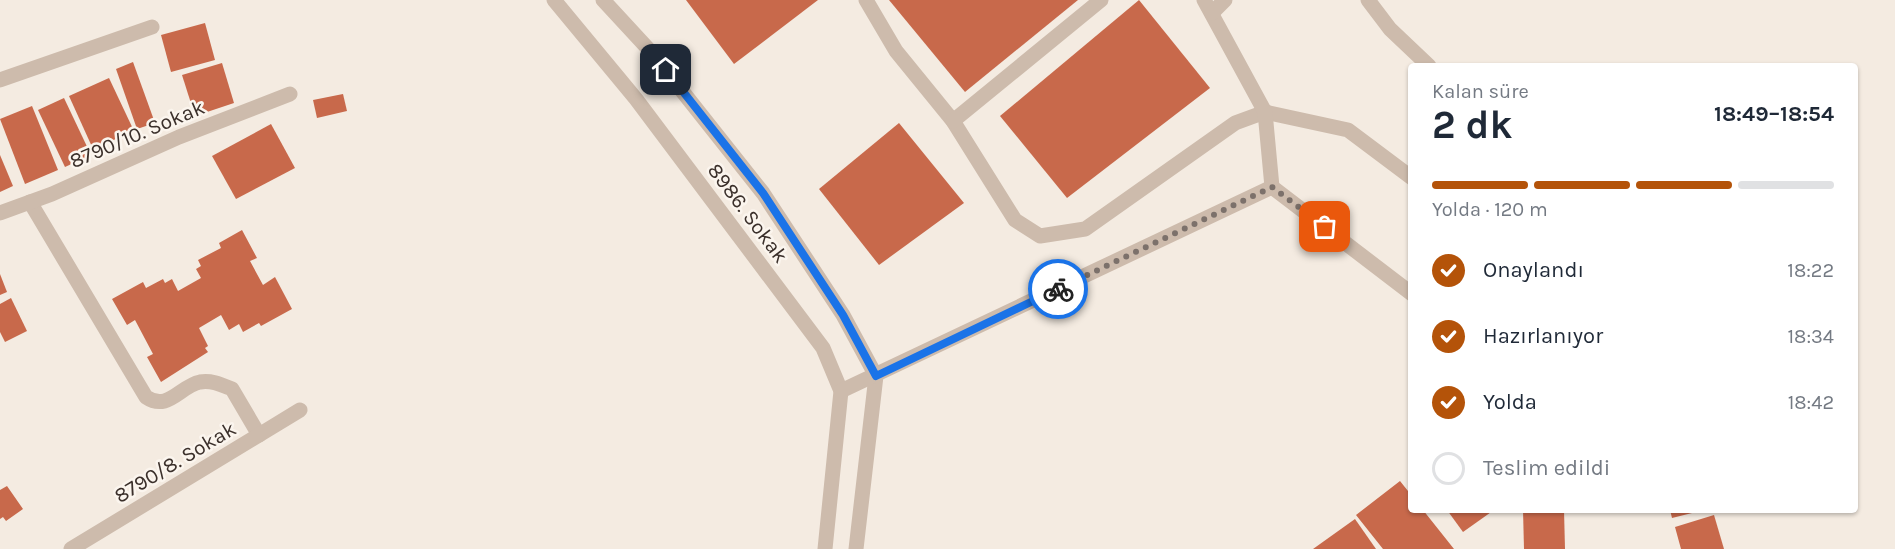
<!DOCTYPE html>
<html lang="tr">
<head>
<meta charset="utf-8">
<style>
	body { margin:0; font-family:Karla,sans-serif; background:#f2f2f3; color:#1f2937; height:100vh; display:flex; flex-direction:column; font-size:22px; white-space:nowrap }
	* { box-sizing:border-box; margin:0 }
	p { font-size:20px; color:#747a83 }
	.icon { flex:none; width:33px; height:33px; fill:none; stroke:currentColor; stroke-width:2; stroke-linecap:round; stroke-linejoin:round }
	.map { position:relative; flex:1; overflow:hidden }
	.details { position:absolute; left:1408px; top:63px; width:450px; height:450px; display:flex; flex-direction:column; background:#fff; border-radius:6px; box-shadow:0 2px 4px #0004 }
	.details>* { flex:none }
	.pin { position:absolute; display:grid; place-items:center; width:51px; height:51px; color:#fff; margin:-26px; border-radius:12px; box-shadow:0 3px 9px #0006 }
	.courier { position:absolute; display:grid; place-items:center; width:60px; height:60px; margin:-30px; border:4px solid #1a73e8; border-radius:50%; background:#fff; color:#222; box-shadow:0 2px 8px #0007 }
	.summary em { font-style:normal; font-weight:700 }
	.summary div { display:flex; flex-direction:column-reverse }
	.summary { display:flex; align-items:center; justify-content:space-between; height:102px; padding:0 24px }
	h1 { font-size:39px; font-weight:700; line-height:45px }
	.bar { display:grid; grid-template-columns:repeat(4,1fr); gap:9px 6px; align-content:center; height:72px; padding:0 24px }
	.bar i { height:8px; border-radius:4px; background:#e0e1e3 }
	.bar .current { background:#b45309 }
	.bar p { grid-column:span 4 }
	ol { padding:0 24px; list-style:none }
	li { display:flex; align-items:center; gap:18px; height:66px }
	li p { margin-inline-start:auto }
	li .icon { padding:6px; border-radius:50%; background:#b45309; color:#fff; stroke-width:4 }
	li:last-child { color:#747a83 }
	li i { width:33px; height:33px; border:3px solid #e0e1e3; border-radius:50% }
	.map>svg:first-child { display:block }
	.building { fill:#c8694b }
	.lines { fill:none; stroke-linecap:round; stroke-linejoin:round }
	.minor { stroke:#cdbbac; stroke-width:15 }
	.done { stroke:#7c716b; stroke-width:6; stroke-dasharray:0 10.8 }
	.route { stroke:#1a73e8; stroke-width:8 }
	.labels { text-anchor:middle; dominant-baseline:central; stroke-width:5; stroke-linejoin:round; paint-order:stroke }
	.street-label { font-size:21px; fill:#3b302b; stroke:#fbf5ee }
</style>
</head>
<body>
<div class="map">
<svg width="1895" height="549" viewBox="0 0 1895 549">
	<rect width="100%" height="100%" fill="#f4ebe1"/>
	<g class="building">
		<polygon points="686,0 818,0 734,64"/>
		<polygon points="889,0 1078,0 965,92"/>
		<polygon points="1139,0 1210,88 1067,198 1000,116"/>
		<polygon points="205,23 215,60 171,72 161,35"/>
		<polygon points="133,62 155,123 137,129 116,69"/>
		<polygon points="222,63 234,103 195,116 182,75"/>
		<polygon points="109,78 134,131 93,149 69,96"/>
		<polygon points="343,94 347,111 317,118 313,100"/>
		<polygon points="64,98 91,155 65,167 38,110"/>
		<polygon points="32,106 58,170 25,184 0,119"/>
		<polygon points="899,123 964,203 879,265 819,189"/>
		<polygon points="271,124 295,168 236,199 212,156"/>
		<polygon points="0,155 13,186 0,192"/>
		<polygon points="242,230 257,258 250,261 263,285 275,277 292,309 261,326 259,323 243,332 239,324 229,330 221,315 199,328 208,346 205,348 208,352 161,382 147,357 153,354 135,320 127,325 112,299 143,282 146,288 163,279 165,283 172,279 178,291 201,278 196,269 201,266 198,260 221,248 219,243"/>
		<polygon points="0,274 7,292 0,295"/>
		<polygon points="11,298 27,331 5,342 0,332 0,304"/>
		<polygon points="1400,481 1412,496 1412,510 1423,510 1454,549 1383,549 1356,515"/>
		<polygon points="7,486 23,509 6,521 3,517 0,519 0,490"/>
		<polygon points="1447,510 1494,510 1463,532"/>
		<polygon points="1523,510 1564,510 1565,549 1524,549"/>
		<polygon points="1670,510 1700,510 1700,511 1672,518"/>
		<polygon points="1714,515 1724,549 1681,549 1675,527"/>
		<polygon points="1355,519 1376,549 1313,549"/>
	</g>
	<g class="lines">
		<g class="minor">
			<polyline points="554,0 636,99 823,348 841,391 825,549"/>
			<polyline points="603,0 652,53 763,193 843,315 876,376 856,549"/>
			<polyline points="866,0 896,51 953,121 1015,220 1040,236 1085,229 1235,123 1265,112 1348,130 1412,178"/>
			<polyline points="1204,0 1265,112 1272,187 1412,294"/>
			<polyline points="1368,0 1390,29 1429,66"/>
			<polyline points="1212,13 1225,0"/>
			<polyline points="0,80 152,27"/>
			<polyline points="953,121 1101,0"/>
			<path d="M30 202 146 397C168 412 180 386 200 382 212 380 222 385 232 389L259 435"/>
			<polyline points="0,213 52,194 179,137 290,94"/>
			<polyline points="841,391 1272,187"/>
			<polyline points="71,549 300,410"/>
		</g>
	</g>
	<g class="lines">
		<polyline class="done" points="1058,289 1272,187 1325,227"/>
		<polyline class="route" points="666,70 763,193 843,315 876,376 1058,289"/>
	</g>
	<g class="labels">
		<g class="street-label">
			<text transform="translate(137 134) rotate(-23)">8790/10. Sokak</text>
			<text transform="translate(748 213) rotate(53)">8986. Sokak</text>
			<text transform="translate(175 462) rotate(-31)">8790/8. Sokak</text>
		</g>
	</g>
</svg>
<div class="pin" style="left:1325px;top:227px;background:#ea580c"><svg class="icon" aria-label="bag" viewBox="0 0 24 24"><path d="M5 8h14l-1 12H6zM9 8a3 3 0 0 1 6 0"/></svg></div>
<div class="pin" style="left:666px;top:70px;background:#1f2937"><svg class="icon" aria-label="home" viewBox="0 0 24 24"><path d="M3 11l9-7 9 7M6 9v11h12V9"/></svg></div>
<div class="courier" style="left:1058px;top:289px"><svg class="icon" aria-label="bike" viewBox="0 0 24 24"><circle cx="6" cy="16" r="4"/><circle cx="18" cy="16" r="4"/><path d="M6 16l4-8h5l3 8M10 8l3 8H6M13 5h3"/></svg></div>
<section class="details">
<div class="summary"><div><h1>2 dk</h1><p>Kalan süre</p></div><em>18:49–18:54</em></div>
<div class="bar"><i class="current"></i><i class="current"></i><i class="current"></i><i></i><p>Yolda · 120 m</p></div>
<ol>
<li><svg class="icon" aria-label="check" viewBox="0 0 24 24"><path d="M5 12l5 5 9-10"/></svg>Onaylandı<p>18:22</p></li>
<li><svg class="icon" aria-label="check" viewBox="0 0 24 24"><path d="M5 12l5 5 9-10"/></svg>Hazırlanıyor<p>18:34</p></li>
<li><svg class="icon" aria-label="check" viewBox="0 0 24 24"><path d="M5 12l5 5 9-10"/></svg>Yolda<p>18:42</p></li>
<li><i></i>Teslim edildi</li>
</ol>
</section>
</div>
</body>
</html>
